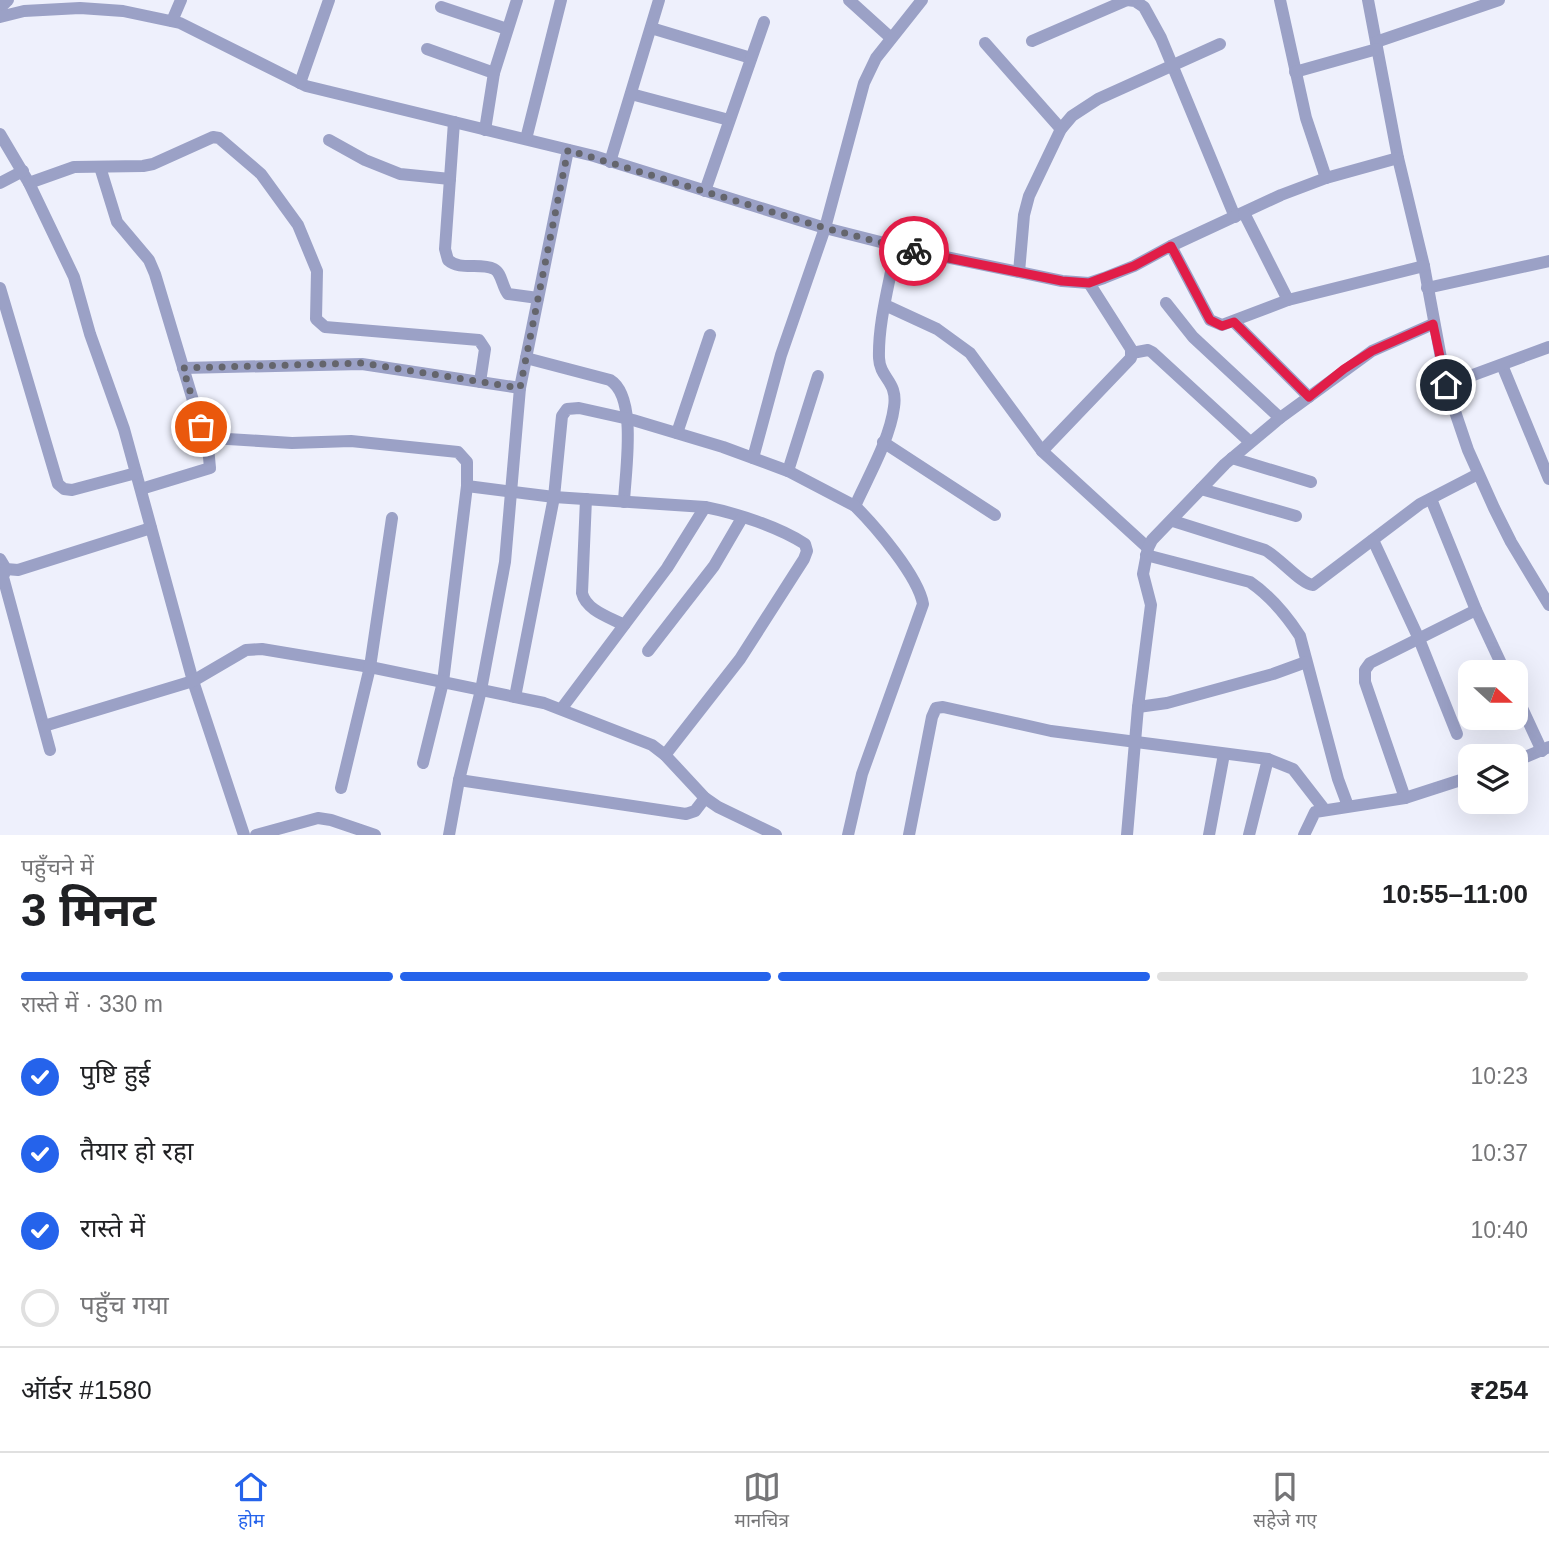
<!DOCTYPE html>
<html lang="hi">
<head>
<meta charset="utf-8">
<style>
	body { margin:0; font-family:Helvetica,"Noto Sans Devanagari",sans-serif; background:#f2f2f2; color:#202124; height:100vh; display:flex; flex-direction:column; font-size:26px; white-space:nowrap }
	* { box-sizing:border-box; margin:0 }
	p { font-size:23px; color:#757577 }
	.icon { flex:none; width:38px; height:38px; fill:none; stroke:currentColor; stroke-width:2; stroke-linecap:round; stroke-linejoin:round }
	.map { position:relative; height:835px; overflow:hidden }
	.sheet { display:flex; flex-direction:column; background:#fff; flex:1 }
	.sheet>* { flex:none }
	.needle { width:46px; rotate:111deg }
	.controls { position:absolute; left:1458px; top:660px; display:grid; gap:14px }
	.controls a { display:grid; place-items:center; width:70px; height:70px; border-radius:14px; background:#fff; box-shadow:0 7px 28px #0002; font-size:35px }
	.pin { position:absolute; display:grid; place-items:center; width:60px; height:60px; color:#fff; margin:-30px; border:4px solid #fff; border-radius:50%; box-shadow:0 2px 7px #0007 }
	.courier { position:absolute; display:grid; place-items:center; width:70px; height:70px; margin:-35px; border:5px solid #e11d48; border-radius:50%; background:#fff; color:#222; box-shadow:0 2px 9px #0007 }
	.headline em { font-style:normal; font-weight:700 }
	.headline div { display:flex; flex-direction:column-reverse }
	.headline { display:flex; align-items:center; justify-content:space-between; height:119px; padding:0 21px }
	h1 { font-size:46px; font-weight:700; line-height:52px }
	.bar { display:grid; grid-template-columns:repeat(4,1fr); gap:10px 7px; align-content:center; height:84px; padding:0 21px }
	.bar i { height:9px; border-radius:5px; background:#e0e0e0 }
	.bar .active { background:#2563eb }
	.bar p { grid-column:span 4 }
	.line { display:flex; align-items:center; gap:18px; padding:0 21px; border-top:2px solid #e0e0e0 }
	.line div { flex:1 }
	ol { padding:0 21px; list-style:none }
	li { display:flex; align-items:center; gap:21px; height:77px }
	li p { margin-inline-start:auto }
	li .icon { padding:7px; border-radius:50%; background:#2563eb; color:#fff; stroke-width:4 }
	li:last-child { color:#757577 }
	li i { width:38px; height:38px; border:4px solid #e0e0e0; border-radius:50% }
	.tabs { display:flex; justify-content:space-around; align-items:center; height:98px; border-top:2px solid #e0e0e0; background:#fff; font-size:19px; color:#757577 }
	.tabs a { display:grid; justify-items:center; gap:4px }
	.tabs .active { color:#2563eb }
	.map>svg:first-child { display:block }
	.lines { fill:none; stroke-linecap:round; stroke-linejoin:round }
	.minor { stroke:#9ba1c6; stroke-width:12 }
	.done { stroke:#64656c; stroke-width:7; stroke-dasharray:0 12.6 }
	.route { stroke:#e11d48; stroke-width:9 }
</style>
</head>
<body>
<div class="map">
<svg width="1549" height="835" viewBox="0 0 1549 835">
	<rect width="100%" height="100%" fill="#eef0fc"/>
	<g class="lines">
		<g class="minor">
			<polyline points="849,0 891,38"/>
			<polyline points="1127,0 1135,1 1144,7 1161,38 1235,217"/>
			<polyline points="1280,0 1306,118 1326,178"/>
			<polyline points="1368,0 1398,158 1424,266 1446,385 1468,450 1494,508 1511,542 1549,605"/>
			<polyline points="441,7 507,29"/>
			<polyline points="0,8 8,0"/>
			<polyline points="0,17 24,11 80,8 123,11 180,23 306,86 594,156 825,228 912,250 1062,281 1089,283 1104,278 1134,266 1171,246 1281,195 1326,178 1398,158"/>
			<polyline points="172,21 181,0"/>
			<polyline points="651,28 751,58"/>
			<polyline points="1032,41 1127,0"/>
			<polyline points="1376,42 1499,0"/>
			<polyline points="985,43 1061,129"/>
			<polyline points="427,49 494,73"/>
			<polyline points="1295,72 1377,49"/>
			<polyline points="300,83 329,0"/>
			<polyline points="631,94 729,120"/>
			<path d="M454 122 445 249 448 260C460 271 480 262 494 269 502 273 502 287 508 294L538 298"/>
			<polyline points="485,130 494,73 517,0"/>
			<polyline points="0,134 29,183 74,277 90,334 124,429 193,681 244,835"/>
			<polyline points="526,139 561,0"/>
			<polyline points="329,140 365,160 400,174 450,179"/>
			<polyline points="610,162 659,0"/>
			<polyline points="100,167 117,222 149,260 155,274 201,427 207,436 212,438 292,443 351,441 458,452 467,462 467,486 443,682 423,763"/>
			<polyline points="0,183 23,171"/>
			<polyline points="29,183 74,167 143,166 153,164 213,137 219,138 261,174 298,225 317,271 316,319 325,327 479,340 485,349 480,382"/>
			<polyline points="705,191 764,22"/>
			<polyline points="1244,213 1288,300"/>
			<polyline points="1171,246 1210,320 1222,325 1288,300 1424,266"/>
			<polyline points="1019,272 1024,215 1029,196 1061,129 1072,116 1098,99 1220,44"/>
			<polyline points="0,288 58,484 64,489 72,490 136,473"/>
			<polyline points="1427,288 1549,261"/>
			<polyline points="1166,303 1193,337 1280,418"/>
			<polyline points="885,305 937,329 970,353 1042,451 1148,548"/>
			<polyline points="1234,322 1309,397"/>
			<polyline points="1132,353 1148,350 1152,352 1250,442"/>
			<path d="M526 358 610 380C638 397 625 473 624 502"/>
			<polyline points="1502,365 1549,479"/>
			<polyline points="183,368 362,364 520,388"/>
			<polyline points="1446,385 1549,347"/>
			<polyline points="677,433 710,335"/>
			<polyline points="883,442 995,515"/>
			<polyline points="1042,451 1131,358 1131,349 1089,283"/>
			<polyline points="753,458 781,355 825,228 864,83 876,58 922,0"/>
			<polyline points="1232,458 1311,482"/>
			<polyline points="788,471 818,376"/>
			<path d="M467 486 554 497 705 507C736 513 779 527 805 544L807 551 804 559 740 659 665 755"/>
			<polyline points="141,489 210,468 207,436"/>
			<polyline points="1201,489 1296,516"/>
			<path d="M586 499 582 593C586 610 609 617 624 625"/>
			<polyline points="1431,499 1476,610 1505,672"/>
			<path d="M855 506C868 477 890 439 894 407 898 381 880 379 879 358 878 321 890 282 896 246"/>
			<path d="M1173 521 1265 550C1280 558 1301 584 1313 585L1420 504 1478 474"/>
			<polyline points="1373,540 1419,639 1457,734"/>
			<path d="M1146 555 1250 582C1269 595 1287 616 1300 636L1338 779 1348 806"/>
			<polyline points="0,559 6,569 18,570 151,528"/>
			<polyline points="6,569 3,577 50,750"/>
			<polyline points="648,651 714,566 742,518"/>
			<polyline points="1516,695 1542,751"/>
			<path d="M515 697 554 497 562 416 567 409 579 408 633 420 723 447 788 471 855 506C876 527 918 576 923 604L862 774 848 835"/>
			<polyline points="1138,707 1167,703 1273,674 1306,662"/>
			<polyline points="562,708 667,568 705,507"/>
			<polyline points="44,726 193,681 246,650 262,649 370,667 544,703 652,745 665,755 705,798 718,807 776,835"/>
			<polyline points="1516,761 1549,747"/>
			<polyline points="459,780 686,814 695,811 705,798"/>
			<polyline points="341,788 370,667 392,518"/>
			<polyline points="1405,798 1365,682 1365,670 1370,663 1476,610"/>
			<polyline points="256,835 318,818 331,820 375,835"/>
			<polyline points="449,835 459,780 481,690 505,562 520,388 568,150"/>
			<polyline points="909,835 932,717 936,708 943,707 1051,731 1268,759 1293,769 1324,809"/>
			<polyline points="1127,835 1138,707 1151,605 1143,574 1148,548 1152,540 1225,464 1280,418 1372,351 1433,324"/>
			<polyline points="1209,835 1224,754"/>
			<polyline points="1249,835 1268,759"/>
			<polyline points="1304,835 1315,812 1405,798 1470,777"/>
		</g>
	</g>
	<g class="lines">
		<polyline class="done" points="201,427 183,368 362,363 520,388 568,150 825,228 914,251"/>
		<polyline class="route" points="914,251 1062,281 1089,283 1134,266 1171,246 1210,320 1222,326 1234,322 1309,397 1344,369 1372,351 1433,324 1446,385"/>
	</g>
</svg>
<div class="controls">
<a><svg class="needle" viewBox="-14 -14 28 28"><path d="M0-13l5 13h-10z" fill="#e53935"/><path d="M0 13l5-13h-10z" fill="#757577"/></svg></a>
<a><svg class="icon" aria-label="layers" viewBox="0 0 24 24"><path d="M12 4l9 5-9 5-9-5zM3 14l9 5 9-5"/></svg></a>
</div>
<div class="pin" style="left:201px;top:427px;background:#ea580c"><svg class="icon" aria-label="bag" viewBox="0 0 24 24"><path d="M5 8h14l-1 12H6zM9 8a3 3 0 0 1 6 0"/></svg></div>
<div class="pin" style="left:1446px;top:385px;background:#1f2937"><svg class="icon" aria-label="home" viewBox="0 0 24 24"><path d="M3 11l9-7 9 7M6 9v11h12V9"/></svg></div>
<div class="courier" style="left:914px;top:251px"><svg class="icon" aria-label="bike" viewBox="0 0 24 24"><circle cx="6" cy="16" r="4"/><circle cx="18" cy="16" r="4"/><path d="M6 16l4-8h5l3 8M10 8l3 8H6M13 5h3"/></svg></div>
</div>
<section class="sheet">
<div class="headline"><div><h1>3 मिनट</h1><p>पहुँचने में</p></div><em>10:55–11:00</em></div>
<div class="bar"><i class="active"></i><i class="active"></i><i class="active"></i><i></i><p>रास्ते में · 330 m</p></div>
<ol>
<li><svg class="icon" aria-label="check" viewBox="0 0 24 24"><path d="M5 12l5 5 9-10"/></svg>पुष्टि हुई<p>10:23</p></li>
<li><svg class="icon" aria-label="check" viewBox="0 0 24 24"><path d="M5 12l5 5 9-10"/></svg>तैयार हो रहा<p>10:37</p></li>
<li><svg class="icon" aria-label="check" viewBox="0 0 24 24"><path d="M5 12l5 5 9-10"/></svg>रास्ते में<p>10:40</p></li>
<li><i></i>पहुँच गया</li>
</ol>
<div class="line" style="height:91px"><div>ऑर्डर #1580</div><b>₹254</b></div>
</section>
<nav class="tabs">
<a class="active"><svg class="icon" aria-label="home" viewBox="0 0 24 24"><path d="M3 11l9-7 9 7M6 9v11h12V9"/></svg>होम</a>
<a><svg class="icon" aria-label="map" viewBox="0 0 24 24"><path d="M3 6l6-2 6 2 6-2v14l-6 2-6-2-6 2zM9 4v14M15 6v14"/></svg>मानचित्र</a>
<a><svg class="icon" aria-label="saved" viewBox="0 0 24 24"><path d="M7 4h10v16l-5-4-5 4z"/></svg>सहेजे गए</a>
</nav>
</body>
</html>
